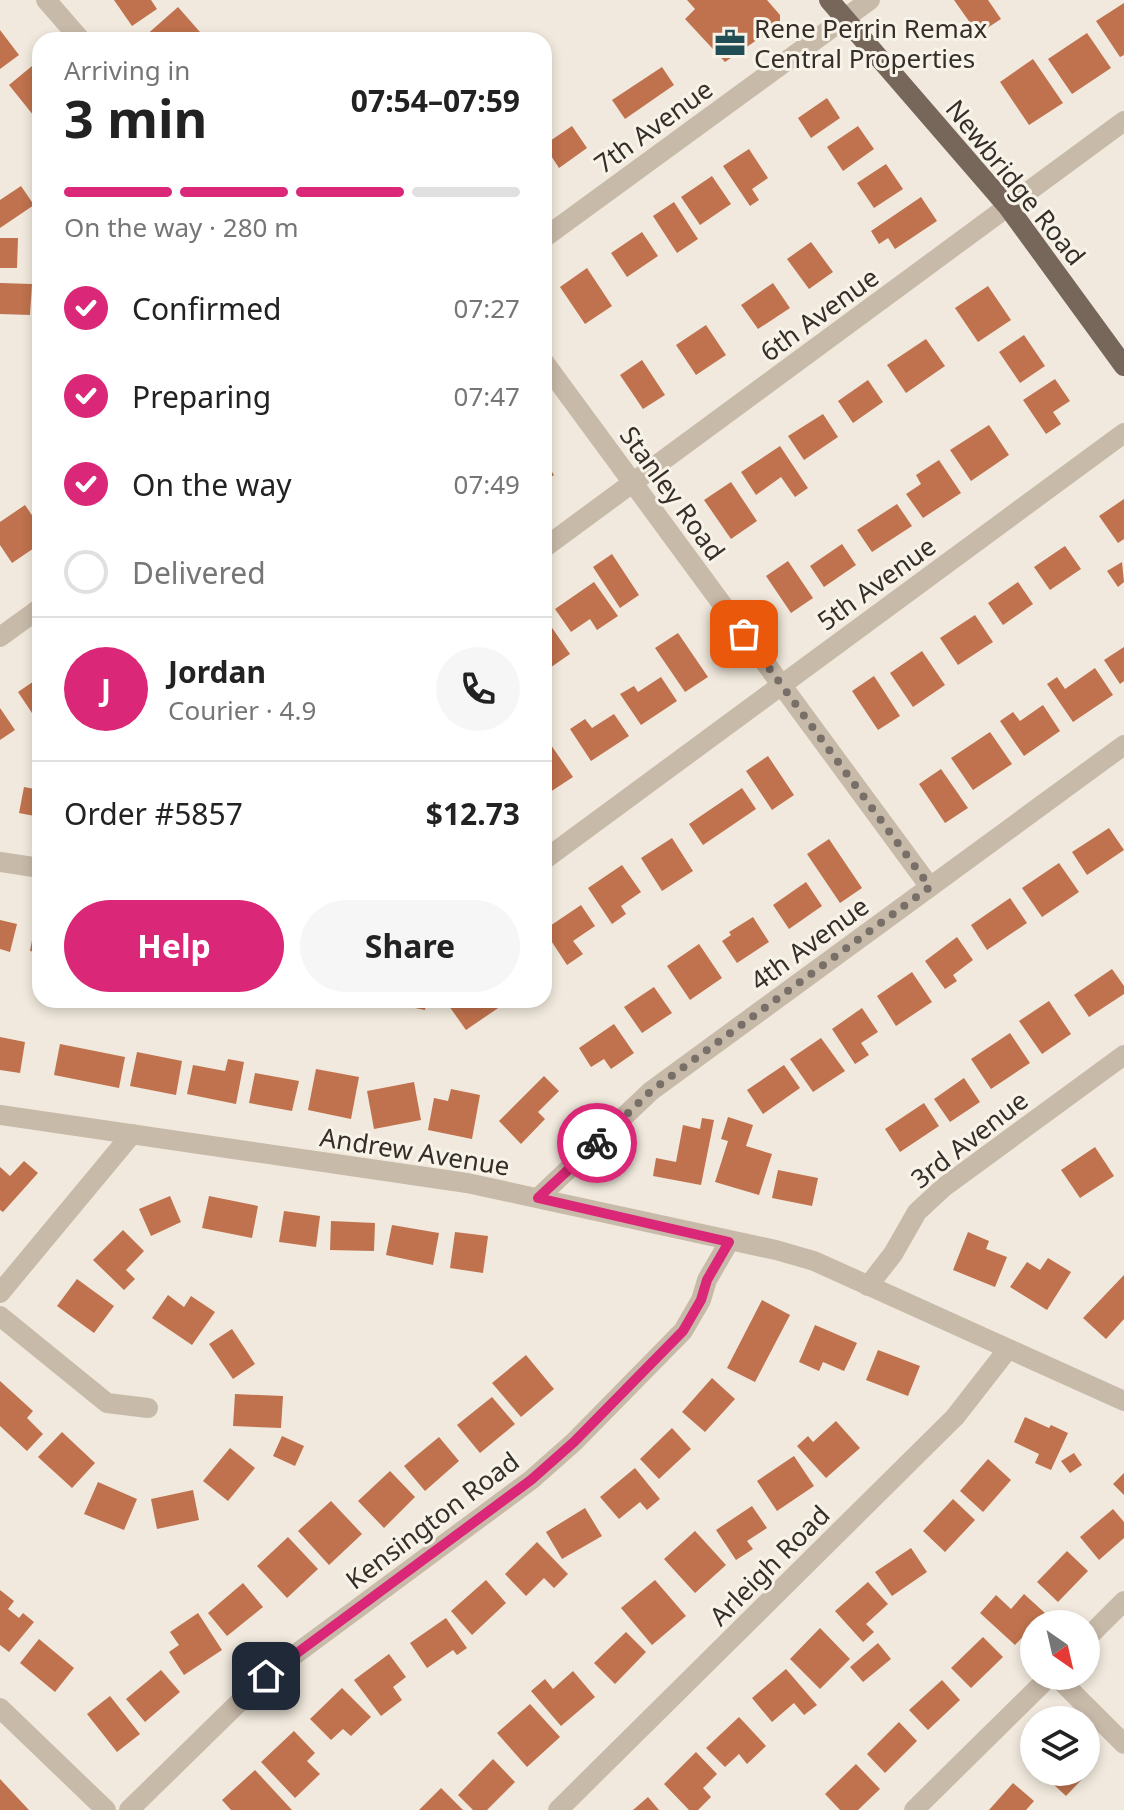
<!DOCTYPE html>
<html lang="en">
<head>
<meta charset="utf-8">
<style>
	body { margin:0; font-family:"Noto Sans",sans-serif; background:#f6f6f6; color:#222; height:100vh; display:flex; flex-direction:column; font-size:30px; white-space:nowrap }
	* { box-sizing:border-box; margin:0 }
	p { font-size:26px; color:#767676 }
	.icon { flex:none; width:44px; height:44px; fill:none; stroke:currentColor; stroke-width:2; stroke-linecap:round; stroke-linejoin:round }
	.map { position:relative; flex:1; overflow:hidden }
	.details { position:absolute; left:32px; top:32px; width:520px; height:976px; display:flex; flex-direction:column; background:#fff; border-radius:24px; box-shadow:0 4px 12px #0003 }
	.details>* { flex:none }
	.needle { width:52px; rotate:146deg }
	.fabs { position:absolute; left:1020px; top:1610px; display:grid; gap:16px }
	.fabs a { display:grid; place-items:center; width:80px; height:80px; border-radius:50%; background:#fff; box-shadow:0 4px 12px #0003; font-size:40px }
	.pin { position:absolute; display:grid; place-items:center; width:68px; height:68px; color:#fff; margin:-34px; border-radius:16px; box-shadow:0 4px 12px #0006 }
	.courier { position:absolute; display:grid; place-items:center; width:80px; height:80px; margin:-40px; border:6px solid #db2777; border-radius:50%; background:#fff; color:#222; box-shadow:0 2px 10px #0007 }
	.head em { font-style:normal; font-weight:700 }
	.head div { display:flex; flex-direction:column-reverse }
	.head { display:flex; align-items:center; justify-content:space-between; height:136px; padding:0 32px }
	h1 { font-size:52px; font-weight:700; line-height:60px }
	.bar { display:grid; grid-template-columns:repeat(4,1fr); gap:12px 8px; align-content:center; height:96px; padding:0 32px }
	.bar i { height:10px; border-radius:6px; background:#e0e0e0 }
	.bar .selected { background:#db2777 }
	.bar p { grid-column:span 4 }
	.line { display:flex; align-items:center; gap:20px; padding:0 32px; border-top:2px solid #e0e0e0 }
	.line div { flex:1 }
	.round { display:grid; place-items:center; flex:none; width:84px; height:84px; border-radius:42px; background:#f6f6f6 }
	ol { padding:0 32px; list-style:none }
	li { display:flex; align-items:center; gap:24px; height:88px }
	li p { margin-inline-start:auto }
	li .icon { padding:8px; border-radius:50%; background:#db2777; color:#fff; stroke-width:4 }
	li:last-child { color:#767676 }
	li i { width:44px; height:44px; border:4px solid #e0e0e0; border-radius:50% }
	.action { display:flex; gap:16px; margin-top:auto; padding:16px 32px }
	.action a { flex:1; height:92px; border-radius:48px; background:#db2777; color:#fff; font-size:32px; font-weight:700; line-height:92px; text-align:center }
	.action a+a { background:#f6f6f6; color:#222 }
	.map>svg:first-child { display:block }
	.building { fill:#bf724d }
	.lines { fill:none; stroke-linecap:round; stroke-linejoin:round }
	.minor { stroke:#c8baa9; stroke-width:20 }
	.primary { stroke:#77675b; stroke-width:20 }
	.done { stroke:#776f68; stroke-width:8; stroke-dasharray:0 14.4 }
	.route { stroke:#db2777; stroke-width:10 }
	.labels { text-anchor:middle; dominant-baseline:central; stroke-width:6; stroke-linejoin:round; paint-order:stroke }
	.poi-label { font-size:26px; fill:#362e29; stroke:#f8f3e9; text-anchor:start }
	.street-label { font-size:26px; fill:#362e29; stroke:#f8f3e9 }
</style>
</head>
<body>
<div class="map">
<svg width="1124" height="1810" viewBox="0 0 1124 1810">
	<rect width="100%" height="100%" fill="#f1e9dd"/>
	<g class="building">
		<polygon points="114,0 151,0 157,9 132,26"/>
		<polygon points="687,0 767,0 780,15 780,24 725,62 685,19 695,9"/>
		<polygon points="954,0 988,0 1001,19 978,34"/>
		<polygon points="1124,3 1124,55 1120,57 1096,21"/>
		<polygon points="178,7 207,40 147,40 144,37"/>
		<polygon points="0,30 19,55 0,69"/>
		<polygon points="429,32 434,40 417,40"/>
		<polygon points="1087,33 1111,68 1072,94 1048,59"/>
		<polygon points="1033,59 1063,103 1029,125 1000,82"/>
		<polygon points="32,66 40,75 38,121 9,85"/>
		<polygon points="662,67 674,85 625,119 612,100"/>
		<polygon points="827,98 840,118 811,138 798,118"/>
		<polygon points="572,126 587,148 559,168 544,145"/>
		<polygon points="858,126 874,149 843,171 827,147"/>
		<polygon points="749,149 768,178 752,189 759,200 750,206 723,166"/>
		<polygon points="886,164 903,189 874,208 857,183"/>
		<polygon points="712,176 731,204 700,225 681,197"/>
		<polygon points="21,186 34,205 0,228 0,200"/>
		<polygon points="921,197 937,221 895,249 888,238 879,244 871,231"/>
		<polygon points="674,202 698,239 677,253 653,216"/>
		<polygon points="642,232 658,256 627,277 611,253"/>
		<polygon points="0,238 18,238 17,268 0,268"/>
		<polygon points="811,242 833,272 809,289 787,259"/>
		<polygon points="587,268 612,306 585,324 560,287"/>
		<polygon points="0,283 32,284 30,315 0,314"/>
		<polygon points="773,283 790,308 758,329 741,305"/>
		<polygon points="988,286 1011,320 978,342 955,308"/>
		<polygon points="706,325 726,355 696,375 676,345"/>
		<polygon points="1024,335 1045,366 1020,383 999,352"/>
		<polygon points="926,339 945,366 906,393 887,365"/>
		<polygon points="642,360 665,395 643,409 620,375"/>
		<polygon points="1055,379 1070,401 1053,412 1061,424 1046,434 1023,400"/>
		<polygon points="868,380 883,402 853,423 838,401"/>
		<polygon points="823,414 838,437 804,460 788,436"/>
		<polygon points="989,425 1009,455 971,481 950,450"/>
		<polygon points="780,446 808,488 795,497 781,477 756,495 741,472"/>
		<polygon points="544,460 554,475 544,482"/>
		<polygon points="939,460 961,493 923,518 906,494 921,484 916,475"/>
		<polygon points="731,482 757,521 731,539 704,500"/>
		<polygon points="1124,499 1124,539 1118,543 1099,516"/>
		<polygon points="897,504 912,526 872,552 857,530"/>
		<polygon points="25,505 40,527 40,544 12,563 0,545 0,522"/>
		<polygon points="842,544 856,565 824,587 810,566"/>
		<polygon points="1065,546 1081,569 1050,590 1034,567"/>
		<polygon points="612,554 639,595 620,608 593,567"/>
		<polygon points="788,561 813,598 791,613 766,576"/>
		<polygon points="1122,562 1124,582 1118,587 1107,571"/>
		<polygon points="594,582 618,616 597,630 590,619 571,632 555,609"/>
		<polygon points="1018,582 1033,604 1003,625 988,603"/>
		<polygon points="975,615 993,642 958,665 940,638"/>
		<polygon points="544,616 570,654 544,672"/>
		<polygon points="678,633 708,677 685,692 655,648"/>
		<polygon points="1124,647 1124,681 1120,684 1104,660"/>
		<polygon points="922,651 945,685 913,707 890,673"/>
		<polygon points="1095,668 1113,695 1073,722 1047,684 1057,677 1065,689"/>
		<polygon points="874,676 900,716 878,730 852,691"/>
		<polygon points="40,677 40,725 18,692"/>
		<polygon points="661,677 677,701 641,725 620,694 634,686 638,692"/>
		<polygon points="1043,705 1060,731 1024,756 1000,721 1013,712 1020,721"/>
		<polygon points="0,708 15,730 0,740"/>
		<polygon points="614,714 629,736 591,761 570,729 585,719 592,728"/>
		<polygon points="990,732 1012,764 973,790 951,758"/>
		<polygon points="551,745 573,777 544,796 544,750"/>
		<polygon points="768,756 794,795 772,810 746,771"/>
		<polygon points="941,769 968,808 945,823 919,784"/>
		<polygon points="24,787 40,790 40,817 19,813"/>
		<polygon points="742,788 756,809 703,845 689,824"/>
		<polygon points="1109,828 1124,850 1087,875 1072,852"/>
		<polygon points="672,838 693,871 662,891 641,858"/>
		<polygon points="829,839 862,888 840,903 807,854"/>
		<polygon points="1059,863 1079,892 1042,917 1022,888"/>
		<polygon points="622,865 641,892 621,906 626,914 612,924 588,888"/>
		<polygon points="806,882 822,906 789,929 773,905"/>
		<polygon points="1010,898 1027,923 987,950 971,925"/>
		<polygon points="581,905 595,926 573,941 583,954 567,965 544,930"/>
		<polygon points="753,917 769,942 737,963 722,941 731,935 729,932"/>
		<polygon points="0,920 17,924 10,952 0,949"/>
		<polygon points="35,924 40,925 40,953 30,951"/>
		<polygon points="957,937 973,960 953,975 957,981 945,989 925,961"/>
		<polygon points="699,944 722,978 690,1000 667,966"/>
		<polygon points="1112,969 1124,986 1124,994 1089,1017 1074,995"/>
		<polygon points="912,972 932,1002 896,1026 877,996"/>
		<polygon points="654,987 672,1013 642,1033 624,1007"/>
		<polygon points="390,1000 427,1000 425,1010 390,1003"/>
		<polygon points="458,1000 501,1000 504,1004 466,1030 449,1006"/>
		<polygon points="1049,1001 1071,1034 1042,1054 1019,1021"/>
		<polygon points="862,1008 878,1032 861,1043 869,1055 855,1064 832,1029"/>
		<polygon points="614,1024 634,1053 611,1069 604,1059 591,1067 579,1048"/>
		<polygon points="1010,1033 1030,1063 991,1089 971,1059"/>
		<polygon points="0,1037 25,1042 20,1073 0,1070"/>
		<polygon points="821,1038 845,1071 813,1092 790,1059"/>
		<polygon points="60,1044 125,1057 119,1088 54,1075"/>
		<polygon points="137,1052 182,1061 176,1095 130,1086"/>
		<polygon points="228,1059 244,1062 236,1104 187,1094 193,1065 225,1071"/>
		<polygon points="784,1065 800,1088 763,1114 747,1090"/>
		<polygon points="316,1069 359,1077 351,1119 308,1110"/>
		<polygon points="255,1073 299,1081 292,1111 249,1103"/>
		<polygon points="544,1076 559,1091 538,1112 545,1119 521,1144 499,1121"/>
		<polygon points="964,1078 980,1102 950,1122 934,1099"/>
		<polygon points="414,1082 421,1120 374,1129 367,1091"/>
		<polygon points="451,1089 480,1095 472,1139 428,1130 434,1098 448,1101"/>
		<polygon points="924,1103 939,1126 900,1152 885,1129"/>
		<polygon points="728,1117 753,1125 746,1146 772,1154 759,1195 715,1182 728,1141 721,1139"/>
		<polygon points="702,1118 714,1120 701,1185 653,1176 656,1158 676,1162 683,1125 700,1129"/>
		<polygon points="1095,1147 1114,1176 1080,1198 1061,1170"/>
		<polygon points="24,1161 38,1173 3,1212 0,1210 0,1167 10,1176"/>
		<polygon points="778,1170 818,1178 812,1206 772,1198"/>
		<polygon points="170,1196 181,1222 151,1236 139,1209"/>
		<polygon points="209,1196 258,1206 252,1238 202,1228"/>
		<polygon points="284,1211 320,1216 316,1247 279,1242"/>
		<polygon points="331,1221 375,1223 374,1251 330,1250"/>
		<polygon points="392,1225 439,1233 433,1265 386,1255"/>
		<polygon points="123,1230 144,1251 126,1270 135,1279 124,1290 93,1260"/>
		<polygon points="455,1232 488,1236 483,1273 450,1268"/>
		<polygon points="968,1232 989,1241 986,1249 1007,1257 995,1287 953,1270"/>
		<polygon points="1048,1258 1071,1272 1047,1310 1010,1287 1027,1262 1040,1270"/>
		<polygon points="1124,1275 1124,1319 1106,1339 1083,1318"/>
		<polygon points="77,1279 114,1306 94,1333 57,1306"/>
		<polygon points="168,1295 184,1307 191,1296 215,1312 192,1345 152,1318"/>
		<polygon points="762,1300 790,1315 755,1382 727,1368"/>
		<polygon points="815,1325 857,1343 844,1371 823,1362 819,1371 799,1362"/>
		<polygon points="232,1329 255,1364 233,1379 209,1344"/>
		<polygon points="878,1350 920,1366 908,1396 866,1380"/>
		<polygon points="526,1355 554,1389 521,1417 492,1383"/>
		<polygon points="712,1378 735,1399 705,1432 682,1412"/>
		<polygon points="0,1381 33,1411 27,1418 43,1434 27,1451 0,1426"/>
		<polygon points="235,1394 283,1396 281,1428 233,1426"/>
		<polygon points="492,1397 515,1424 480,1453 457,1425"/>
		<polygon points="1025,1417 1049,1428 1051,1425 1068,1433 1051,1470 1035,1463 1039,1454 1014,1442"/>
		<polygon points="836,1421 860,1448 826,1478 797,1446 808,1436 813,1442"/>
		<polygon points="672,1428 691,1449 659,1479 640,1459"/>
		<polygon points="62,1432 95,1463 72,1488 38,1457"/>
		<polygon points="282,1436 304,1446 295,1466 273,1456"/>
		<polygon points="439,1437 459,1461 425,1491 404,1466"/>
		<polygon points="230,1448 255,1468 228,1501 203,1481"/>
		<polygon points="1074,1453 1082,1465 1070,1473 1061,1461"/>
		<polygon points="794,1456 814,1486 777,1511 757,1481"/>
		<polygon points="988,1459 1011,1480 983,1512 960,1491"/>
		<polygon points="635,1468 660,1499 647,1510 640,1502 619,1519 600,1497"/>
		<polygon points="390,1471 415,1497 384,1528 358,1501"/>
		<polygon points="1124,1473 1124,1495 1113,1484"/>
		<polygon points="98,1482 137,1499 124,1530 84,1514"/>
		<polygon points="193,1490 199,1520 157,1529 151,1499"/>
		<polygon points="953,1499 975,1520 945,1552 923,1531"/>
		<polygon points="331,1501 362,1534 329,1565 298,1531"/>
		<polygon points="752,1506 767,1528 747,1541 753,1549 736,1560 716,1530"/>
		<polygon points="585,1508 602,1536 562,1559 546,1532"/>
		<polygon points="1113,1509 1124,1522 1124,1538 1099,1560 1080,1537"/>
		<polygon points="695,1531 726,1565 695,1593 664,1559"/>
		<polygon points="288,1537 318,1569 287,1598 257,1566"/>
		<polygon points="537,1542 568,1574 554,1588 544,1578 526,1596 505,1574"/>
		<polygon points="911,1548 927,1572 892,1596 875,1572"/>
		<polygon points="1067,1551 1088,1571 1058,1602 1037,1582"/>
		<polygon points="486,1580 506,1603 472,1635 451,1611"/>
		<polygon points="655,1580 686,1616 652,1645 621,1608"/>
		<polygon points="868,1582 888,1604 866,1624 874,1632 863,1642 835,1611"/>
		<polygon points="243,1583 263,1607 227,1636 208,1613"/>
		<polygon points="0,1590 14,1601 8,1609 19,1618 23,1613 34,1622 9,1652 0,1645"/>
		<polygon points="1024,1594 1045,1613 1015,1645 980,1613 996,1595 1011,1609"/>
		<polygon points="198,1613 222,1650 184,1675 169,1652 179,1645 170,1632"/>
		<polygon points="446,1618 467,1648 457,1655 453,1650 427,1668 410,1643"/>
		<polygon points="820,1628 850,1659 820,1689 790,1659"/>
		<polygon points="626,1632 646,1652 615,1684 594,1663"/>
		<polygon points="983,1637 1003,1657 971,1688 951,1668"/>
		<polygon points="39,1639 74,1668 55,1692 20,1663"/>
		<polygon points="878,1643 891,1659 863,1682 850,1667"/>
		<polygon points="389,1654 406,1677 393,1687 402,1700 381,1716 354,1680"/>
		<polygon points="786,1669 817,1705 804,1715 794,1703 772,1722 752,1698"/>
		<polygon points="161,1670 180,1692 145,1722 126,1699"/>
		<polygon points="573,1671 595,1697 561,1726 531,1691 545,1679 553,1689"/>
		<polygon points="942,1680 960,1700 928,1730 909,1710"/>
		<polygon points="342,1688 371,1717 351,1736 343,1729 331,1740 310,1719"/>
		<polygon points="110,1696 140,1734 117,1752 87,1714"/>
		<polygon points="530,1704 560,1737 527,1767 497,1733"/>
		<polygon points="739,1717 766,1746 747,1764 739,1754 725,1767 706,1748"/>
		<polygon points="899,1722 917,1741 885,1773 867,1754"/>
		<polygon points="294,1731 315,1753 307,1761 320,1774 295,1798 261,1762"/>
		<polygon points="696,1752 717,1774 703,1788 711,1797 698,1810 689,1810 664,1784"/>
		<polygon points="493,1759 515,1782 487,1810 473,1810 458,1795"/>
		<polygon points="856,1764 880,1789 858,1810 840,1810 825,1794"/>
		<polygon points="255,1770 292,1810 231,1810 222,1800"/>
		<polygon points="1040,1772 1083,1772 1086,1775 1066,1796"/>
		<polygon points="0,1779 29,1810 0,1810"/>
		<polygon points="1013,1783 1034,1801 1026,1810 989,1810"/>
		<polygon points="441,1788 463,1810 419,1810"/>
		<polygon points="648,1797 659,1810 633,1810"/>
	</g>
	<g class="lines">
		<g class="minor">
			<polyline points="46,0 81,40"/>
			<polyline points="544,238 870,0"/>
			<polyline points="544,362 930,887"/>
			<polyline points="544,548 1124,121"/>
			<polyline points="0,637 40,608"/>
			<polyline points="544,860 1124,433"/>
			<polyline points="0,862 40,868"/>
			<polyline points="0,1115 467,1183 776,1250 814,1261 1124,1401"/>
			<polyline points="538,1198 651,1091 1124,745"/>
			<polyline points="868,1286 893,1254 917,1212 944,1187 1124,1055"/>
			<polyline points="0,1293 132,1134"/>
			<polyline points="0,1316 107,1403 148,1408"/>
			<polyline points="1086,1639 1124,1601"/>
			<polyline points="1056,1676 1124,1744"/>
			<polyline points="0,1708 106,1810"/>
			<polyline points="129,1810 266,1676 531,1480 574,1442 683,1331 701,1300 707,1280 729,1242"/>
			<polyline points="558,1810 955,1417 1008,1349"/>
			<polyline points="914,1810 1050,1676"/>
		</g>
		<polyline class="primary" points="829,0 1008,207 1124,366"/>
	</g>
	<g class="lines">
		<polyline class="done" points="597,1143 651,1091 930,887 744,634"/>
		<polyline class="route" points="266,1676 531,1480 574,1442 683,1331 701,1300 707,1280 729,1242 538,1198 597,1143"/>
	</g>
	<defs>
		<g id="office-bare" transform="scale(2.4)"><path d="M-6-3h4V-5.5h4V-3h4V5H-6ZM-1-4.5V-3h2v-1.5ZM-6 0V1H6V0Z" fill="#214d55" stroke="#f8f3e9" stroke-width="2.5" paint-order="stroke"/></g>
	</defs>
	<g fill-rule="evenodd">
		<use href="#office-bare" x="730" y="43"/>
	</g>
	<g class="labels">
		<g class="poi-label">
			<text x="754" y="28">Rene Perrin Remax<tspan x="754" dy="30">Central Properties</tspan></text>
		</g>
		<g class="street-label">
			<text transform="translate(653 126) rotate(-36)">7th Avenue</text>
			<text transform="translate(1016 182) rotate(51)">Newbridge Road</text>
			<text transform="translate(819 314) rotate(-36)">6th Avenue</text>
			<text transform="translate(673 493) rotate(54)">Stanley Road</text>
			<text transform="translate(876 583) rotate(-36)">5th Avenue</text>
			<text transform="translate(809 943) rotate(-36)">4th Avenue</text>
			<text transform="translate(969 1139) rotate(-38)">3rd Avenue</text>
			<text transform="translate(415 1151) rotate(9)">Andrew Avenue</text>
			<text transform="translate(432 1520) rotate(-37)">Kensington Road</text>
			<text transform="translate(769 1565) rotate(-45)">Arleigh Road</text>
		</g>
	</g>
</svg>
<div class="fabs">
<a><svg class="needle" viewBox="-14 -14 28 28"><path d="M0-13l5 13h-10z" fill="#e53935"/><path d="M0 13l5-13h-10z" fill="#767676"/></svg></a>
<a><svg class="icon" aria-label="layers" viewBox="0 0 24 24"><path d="M12 4l9 5-9 5-9-5zM3 14l9 5 9-5"/></svg></a>
</div>
<div class="pin" style="left:744px;top:634px;background:#ea580c"><svg class="icon" aria-label="bag" viewBox="0 0 24 24"><path d="M5 8h14l-1 12H6zM9 8a3 3 0 0 1 6 0"/></svg></div>
<div class="pin" style="left:266px;top:1676px;background:#1f2937"><svg class="icon" aria-label="home" viewBox="0 0 24 24"><path d="M3 11l9-7 9 7M6 9v11h12V9"/></svg></div>
<div class="courier" style="left:597px;top:1143px"><svg class="icon" aria-label="bike" viewBox="0 0 24 24"><circle cx="6" cy="16" r="4"/><circle cx="18" cy="16" r="4"/><path d="M6 16l4-8h5l3 8M10 8l3 8H6M13 5h3"/></svg></div>
<section class="details">
<div class="head"><div><h1>3 min</h1><p>Arriving in</p></div><em>07:54–07:59</em></div>
<div class="bar"><i class="selected"></i><i class="selected"></i><i class="selected"></i><i></i><p>On the way · 280 m</p></div>
<ol>
<li><svg class="icon" aria-label="check" viewBox="0 0 24 24"><path d="M5 12l5 5 9-10"/></svg>Confirmed<p>07:27</p></li>
<li><svg class="icon" aria-label="check" viewBox="0 0 24 24"><path d="M5 12l5 5 9-10"/></svg>Preparing<p>07:47</p></li>
<li><svg class="icon" aria-label="check" viewBox="0 0 24 24"><path d="M5 12l5 5 9-10"/></svg>On the way<p>07:49</p></li>
<li><i></i>Delivered</li>
</ol>
<div class="line" style="height:144px"><b class="round" style="background:#db2777;color:#fff">J</b><div><b>Jordan</b><p>Courier · 4.9</p></div><a class="round"><svg class="icon" aria-label="phone" viewBox="0 0 24 24"><path d="M5 4h4l2 5-3 2q2 4 5 5l2-3 5 2v4C11 20 4 13 5 4z"/></svg></a></div>
<div class="line" style="height:104px"><div>Order #5857</div><b>$12.73</b></div>
<div class="action"><a>Help</a><a>Share</a></div>
</section>
</div>
</body>
</html>
